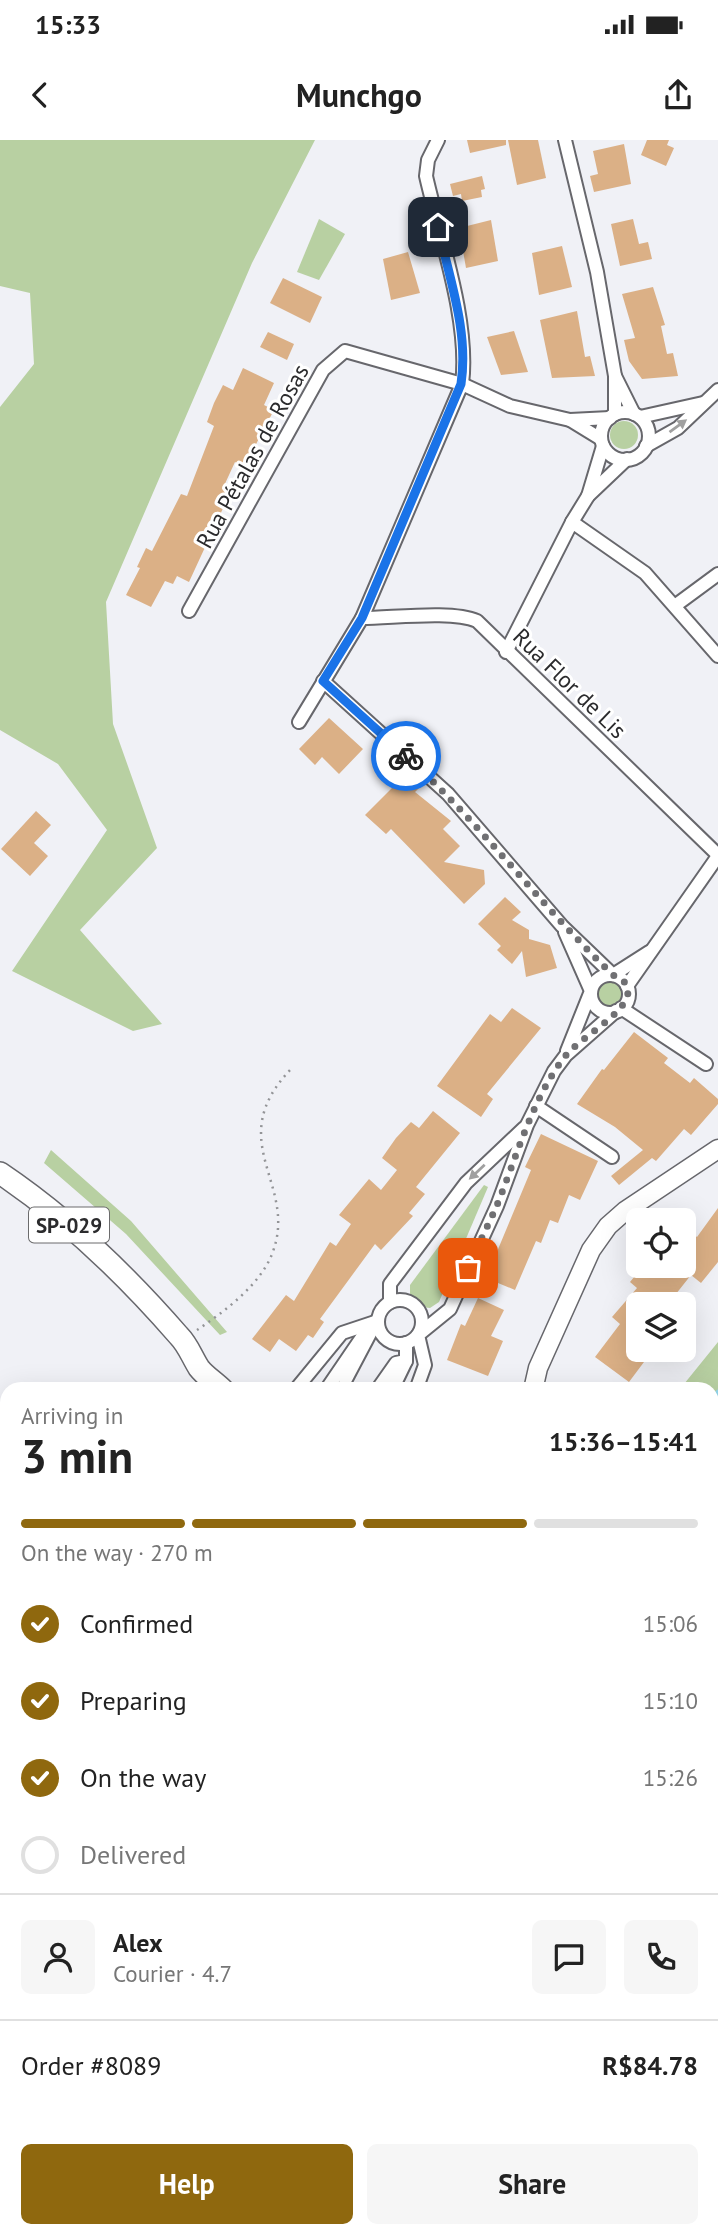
<!DOCTYPE html>
<html lang="en">
<head>
<meta charset="utf-8">
<style>
	body { margin:0; font-family:"PT Sans",sans-serif; background:#f6f6f6; color:#222; height:100vh; display:flex; flex-direction:column; font-size:26px; white-space:nowrap }
	* { box-sizing:border-box; margin:0 }
	p { font-size:23px; color:#767676 }
	.icon { flex:none; width:38px; height:38px; fill:none; stroke:currentColor; stroke-width:2; stroke-linecap:round; stroke-linejoin:round }
	.map { position:relative; flex:1; overflow:hidden }
	.side { position:absolute; left:0px; top:1242px; width:719px; height:856px; display:flex; flex-direction:column; background:#fff; border-radius:21px 21px 0 0; box-shadow:0 7px 28px #0002 }
	.side>* { flex:none }
	.fabs { position:absolute; left:626px; top:1068px; display:grid; gap:14px }
	.fabs a { display:grid; place-items:center; width:70px; height:70px; border-radius:10px; background:#fff; box-shadow:0 7px 28px #0002; font-size:35px }
	.pin { position:absolute; display:grid; place-items:center; width:60px; height:60px; color:#fff; margin:-30px; border-radius:14px; box-shadow:0 4px 10px #0006 }
	.courier { position:absolute; display:grid; place-items:center; width:70px; height:70px; margin:-35px; border:5px solid #1a73e8; border-radius:50%; background:#fff; color:#222; box-shadow:0 2px 9px #0007 }
	.summary em { font-style:normal; font-weight:800 }
	.summary div { display:flex; flex-direction:column-reverse }
	.summary { display:flex; align-items:center; justify-content:space-between; height:119px; padding:0 21px }
	h1 { font-size:46px; font-weight:800; line-height:52px }
	.bar { display:grid; grid-template-columns:repeat(4,1fr); gap:10px 7px; align-content:center; height:84px; padding:0 21px }
	.bar i { height:9px; border-radius:5px; background:#e0e0e0 }
	.bar .current { background:#8f680e }
	.bar p { grid-column:span 4 }
	.line { display:flex; align-items:center; gap:18px; padding:0 21px; border-top:2px solid #e0e0e0 }
	.line div { flex:1 }
	.round { display:grid; place-items:center; flex:none; width:74px; height:74px; border-radius:10px; background:#f6f6f6 }
	ol { padding:0 21px; list-style:none }
	li { display:flex; align-items:center; gap:21px; height:77px }
	li p { margin-inline-start:auto }
	li .icon { padding:7px; border-radius:50%; background:#8f680e; color:#fff; stroke-width:4 }
	li:last-child { color:#767676 }
	li i { width:38px; height:38px; border:4px solid #e0e0e0; border-radius:50% }
	.cta { display:flex; gap:14px; margin-top:auto; padding:14px 21px }
	.cta a { flex:1; height:80px; border-radius:10px; background:#8f680e; color:#fff; font-size:28px; font-weight:800; line-height:80px; text-align:center }
	.cta a+a { background:#f6f6f6; color:#222 }
	.status { display:flex; justify-content:space-between; align-items:center; height:49px; padding:0 35px; background:#fff; direction:ltr }
	.status svg { height:19px; fill:currentColor }
	header { display:flex; justify-content:space-between; align-items:center; height:91px; padding:0 21px; background:#fff; font-size:32px; font-weight:800 }
	.map>svg:first-child { display:block }
	.green { fill:#b8d0a2 }
	.lines { fill:none; stroke-linecap:round; stroke-linejoin:round }
	.stream { stroke:#93d7ed; stroke-width:4.5 }
	.building { fill:#dbb086 }
	.street-casing { stroke:#67676c; stroke-width:16 }
	.secondary-casing { stroke:#67676c; stroke-width:21 }
	.highway-casing { stroke:#67676c; stroke-width:24 }
	.path { stroke:#939497; stroke-width:2.5; stroke-dasharray:2 5; stroke-linecap:butt }
	.street { stroke:#fff; stroke-width:12 }
	.secondary { stroke:#fff; stroke-width:18 }
	.highway { stroke:#fff; stroke-width:21 }
	.oneway { fill:#a0a0a0 }
	.done { stroke:#707073; stroke-width:7; stroke-dasharray:0 12.6 }
	.route { stroke:#1a73e8; stroke-width:9 }
	.labels { text-anchor:middle; dominant-baseline:central; stroke-width:6; stroke-linejoin:round; paint-order:stroke }
	.shield { fill:#fff; stroke:#6b6b6c; stroke-width:2 }
	.shield-label { font-size:21px; font-weight:bold; fill:#2b2b2d }
	.street-label { font-size:23px; fill:#2b2b2d; stroke:#fff }
</style>
</head>
<body>
<div class="status"><b>15:33</b><svg viewBox="0 0 49 12"><path d="M0 12V9h3v3zM5 12V6h3v6zM10 12V3h3v9zM15 12V0h3v12zM26 1h20v11H26zM47 4h2v5h-2z"/></svg></div>
<header><svg class="icon" aria-label="back" viewBox="0 0 24 24"><path d="M15 5l-7 7 7 7"/></svg>Munchgo<svg class="icon" aria-label="share" viewBox="0 0 24 24"><path d="M12 15V3M7 8l5-5 5 5M5 13v7h14v-7"/></svg></header>
<div class="map">
<svg width="718" height="2098" viewBox="0 0 718 2098">
	<rect width="100%" height="100%" fill="#f0f1f6"/>
	<g class="green">
		<polygon points="0,0 315,0 252,123 106,462 113,584 157,708 80,790 162,884 133,891 12,831 107,690 58,624 0,590 0,267 34,224 30,153 0,146"/>
		<polygon points="319,79 345,94 319,140 297,132"/>
		<circle cx="624" cy="295" r="14"/>
		<circle cx="609" cy="854" r="14"/>
		<polygon points="51,1010 131,1081 227,1192 220,1195 126,1094 44,1023"/>
		<polygon points="484,1045 488,1047 439,1162 430,1168 421,1167 410,1154 410,1145"/>
		<polygon points="718,1202 718,1282 716,1283 712,1281 712,1250 680,1249"/>
		<polygon points="7,1714 7,1888 0,1877 0,1723"/>
		<polygon points="7,1937 7,2091 349,2091 352,2098 0,2098 0,1958"/>
	</g>
	<g class="lines">
		<g class="stream">
			<polyline points="712,1259 718,1252"/>
			<polyline points="0,1574 7,1584"/>
			<polyline points="712,1672 718,1688"/>
			<polyline points="712,1897 718,1901"/>
		</g>
	</g>
	<g class="building">
		<polygon points="467,0 506,0 506,5 470,13"/>
		<polygon points="508,0 538,0 546,38 517,45"/>
		<polygon points="647,0 669,0 667,5 674,8 666,26 641,15"/>
		<polygon points="624,4 631,44 594,52 590,36 598,34 593,11"/>
		<polygon points="482,36 485,49 481,50 482,57 462,61 461,54 453,56 450,44"/>
		<polygon points="633,79 639,104 648,102 652,119 620,126 611,84"/>
		<polygon points="491,80 498,121 466,128 459,88"/>
		<polygon points="562,106 572,147 539,155 532,113"/>
		<polygon points="408,112 420,153 391,160 383,119"/>
		<polygon points="283,138 322,157 310,183 270,163"/>
		<polygon points="653,147 665,185 661,186 667,214 673,213 678,236 642,239 629,221 624,200 635,198 622,154"/>
		<polygon points="577,171 585,217 590,216 595,236 552,238 540,180"/>
		<polygon points="514,191 528,232 501,235 487,197"/>
		<polygon points="268,192 294,204 287,220 260,207"/>
		<polygon points="243,228 274,243 264,265 274,270 244,327 235,322 223,348 231,351 189,442 177,436 173,444 165,441 151,467 126,455 140,428 137,427 146,408 152,411 181,354 187,356 214,286 207,282 214,263 223,245 233,250"/>
		<polygon points="329,578 363,609 339,634 322,617 315,625 299,609"/>
		<polygon points="406,634 420,647 415,652 451,681 443,689 460,706 444,722 484,730 485,744 464,764 391,689 386,694 365,675"/>
		<polygon points="36,671 51,685 34,703 48,716 30,736 1,709"/>
		<polygon points="505,757 521,772 512,780 529,790 529,799 550,805 557,828 526,837 522,811 512,824 497,810 501,806 478,784"/>
		<polygon points="512,868 541,888 487,954 493,959 481,977 437,946 490,874 501,882"/>
		<polygon points="634,892 668,918 664,923 690,943 694,938 718,959 718,964 691,995 684,989 656,1021 652,1018 619,1045 611,1036 643,1010 615,987 577,964 602,929 604,930"/>
		<polygon points="433,971 460,993 416,1047 425,1054 409,1073 413,1076 381,1110 375,1104 320,1179 324,1182 313,1198 308,1195 296,1211 279,1199 270,1212 252,1199 286,1155 294,1161 330,1102 336,1106 351,1084 339,1075 369,1039 381,1050 397,1030 382,1018 396,998 411,982 419,988"/>
		<polygon points="541,994 598,1021 580,1060 569,1055 558,1083 550,1080 541,1103 536,1101 515,1150 486,1138 531,1030 525,1027"/>
		<polygon points="718,1068 718,1122 701,1143 691,1135 668,1164 639,1164 639,1212 647,1218 629,1242 595,1217 620,1184 612,1177 637,1148 630,1142 644,1125 684,1125 684,1087 697,1097"/>
		<polygon points="478,1158 504,1170 491,1196 503,1201 488,1236 447,1220 461,1184 465,1186"/>
	</g>
	<g class="lines">
		<g class="street-casing">
			<g id="street">
				<polyline points="565,0 597,132 615,236"/>
				<circle cx="625" cy="296" r="24"/>
				<polyline points="615,274 615,236 634,274"/>
				<polyline points="640,277 703,263"/>
				<polyline points="570,280 601,299"/>
				<polyline points="646,306 678,288 718,250"/>
				<polyline points="588,356 603,306"/>
				<polyline points="572,382 645,433 718,516"/>
				<polyline points="676,465 718,434"/>
				<polyline points="189,471 323,230 345,211 462,244 510,266 570,280 610,278"/>
				<path d="M362 478C393 478 452 470 477 481L718 715"/>
				<polyline points="506,512 572,382 588,356 627,319"/>
				<polyline points="323,541 448,654 562,786 613,835 649,812"/>
				<path d="M299 582 362 478 462 244C470 182 440 98 426 36L428 20 438 0"/>
				<polyline points="565,792 591,851 567,911"/>
				<circle cx="610" cy="854" r="19"/>
				<polyline points="627,846 718,716"/>
				<polyline points="621,868 706,924"/>
				<polyline points="536,966 612,1017"/>
				<circle cx="400" cy="1182" r="22"/>
				<polyline points="390,1162 390,1144 466,1043 524,988"/>
				<polyline points="345,1241 374,1186"/>
				<polyline points="296,1249 342,1193 375,1182"/>
				<polyline points="326,1250 371,1184"/>
				<polyline points="377,1250 396,1223 406,1221 406,1203"/>
				<polyline points="392,1250 406,1221"/>
				<polyline points="416,1250 425,1225 418,1195 450,1169 497,1066 527,985 554,931 566,915 616,871"/>
				<polyline points="712,1314 718,1313"/>
				<polyline points="712,1533 718,1541"/>
				<polyline points="0,1606 7,1610"/>
				<polyline points="712,2079 718,2082"/>
				<polyline points="412,2098 425,2091"/>
			</g>
		</g>
		<g class="secondary-casing">
			<polyline id="secondary" points="533,1250 538,1228 591,1110 608,1086 625,1071 718,1009"/>
		</g>
		<g class="highway-casing">
			<g id="highway">
				<path d="M0 1033C67 1078 126 1135 179 1196 188 1205 192 1217 199 1228 205 1236 215 1242 223 1250"/>
				<polyline points="712,1926 718,1930"/>
				<polyline points="712,1949 718,1954"/>
			</g>
		</g>
		<path class="path" d="M197 1190C224 1172 260 1145 272 1114 300 1044 220 1002 292 928"/>
		<use href="#street" class="street"/>
		<use href="#secondary" class="secondary"/>
		<use href="#highway" class="highway"/>
	</g>
	<defs><path id="oneway-solid" d="M-6-.8H1V-3.2L6.5 0L1 3.2V.8H-6Z" transform="scale(1.75)"/></defs>
	<g class="oneway">
		<use href="#oneway-solid" transform="translate(678 286) rotate(-36)"/>
		<use href="#oneway-solid" transform="translate(477 1032) rotate(137)"/>
	</g>
	<g class="lines">
		<path class="done" d="M406 616C481 684 540 765 613 835L624 841 628 852C627 874 577 899 563 919 531 962 517 1016 497 1065 488 1086 477 1107 468 1128"/>
		<path class="route" d="M406 616 323 541 362 478 461 244C469 191 449 138 438 87"/>
	</g>
	<g class="labels">
		<rect class="shield" x="29" y="1067.5" width="80" height="35" rx="5"/>
		<g class="shield-label">
			<text x="69" y="1085">SP-029</text>
		</g>
		<g class="street-label">
			<text transform="translate(252 316) rotate(-61)">Rua Pétalas de Rosas</text>
			<text transform="translate(570 543) rotate(44)">Rua Flor de Lis</text>
		</g>
	</g>
</svg>
<div class="fabs">
<a><svg class="icon" aria-label="locate" viewBox="0 0 24 24"><circle cx="12" cy="12" r="6"/><path d="M12 2v4M12 18v4M2 12h4M18 12h4"/></svg></a>
<a><svg class="icon" aria-label="layers" viewBox="0 0 24 24"><path d="M12 4l9 5-9 5-9-5zM3 14l9 5 9-5"/></svg></a>
</div>
<div class="pin" style="left:468px;top:1128px;background:#ea580c"><svg class="icon" aria-label="bag" viewBox="0 0 24 24"><path d="M5 8h14l-1 12H6zM9 8a3 3 0 0 1 6 0"/></svg></div>
<div class="pin" style="left:438px;top:87px;background:#1f2937"><svg class="icon" aria-label="home" viewBox="0 0 24 24"><path d="M3 11l9-7 9 7M6 9v11h12V9"/></svg></div>
<div class="courier" style="left:406px;top:616px"><svg class="icon" aria-label="bike" viewBox="0 0 24 24"><circle cx="6" cy="16" r="4"/><circle cx="18" cy="16" r="4"/><path d="M6 16l4-8h5l3 8M10 8l3 8H6M13 5h3"/></svg></div>
<section class="side">
<div class="summary"><div><h1>3 min</h1><p>Arriving in</p></div><em>15:36–15:41</em></div>
<div class="bar"><i class="current"></i><i class="current"></i><i class="current"></i><i></i><p>On the way · 270 m</p></div>
<ol>
<li><svg class="icon" aria-label="check" viewBox="0 0 24 24"><path d="M5 12l5 5 9-10"/></svg>Confirmed<p>15:06</p></li>
<li><svg class="icon" aria-label="check" viewBox="0 0 24 24"><path d="M5 12l5 5 9-10"/></svg>Preparing<p>15:10</p></li>
<li><svg class="icon" aria-label="check" viewBox="0 0 24 24"><path d="M5 12l5 5 9-10"/></svg>On the way<p>15:26</p></li>
<li><i></i>Delivered</li>
</ol>
<div class="line" style="height:126px"><a class="round"><svg class="icon" aria-label="person" viewBox="0 0 24 24"><circle cx="12" cy="8" r="4"/><path d="M4 21q1-7 8-7t8 7"/></svg></a><div><b>Alex</b><p>Courier · 4.7</p></div><a class="round"><svg class="icon" aria-label="chat" viewBox="0 0 24 24"><path d="M4 5h16v11H9l-5 4z"/></svg></a><a class="round"><svg class="icon" aria-label="phone" viewBox="0 0 24 24"><path d="M5 4h4l2 5-3 2q2 4 5 5l2-3 5 2v4C11 20 4 13 5 4z"/></svg></a></div>
<div class="line" style="height:91px"><div>Order #8089</div><b>R$84.78</b></div>
<div class="cta"><a>Help</a><a>Share</a></div>
</section>
</div>
</body>
</html>
